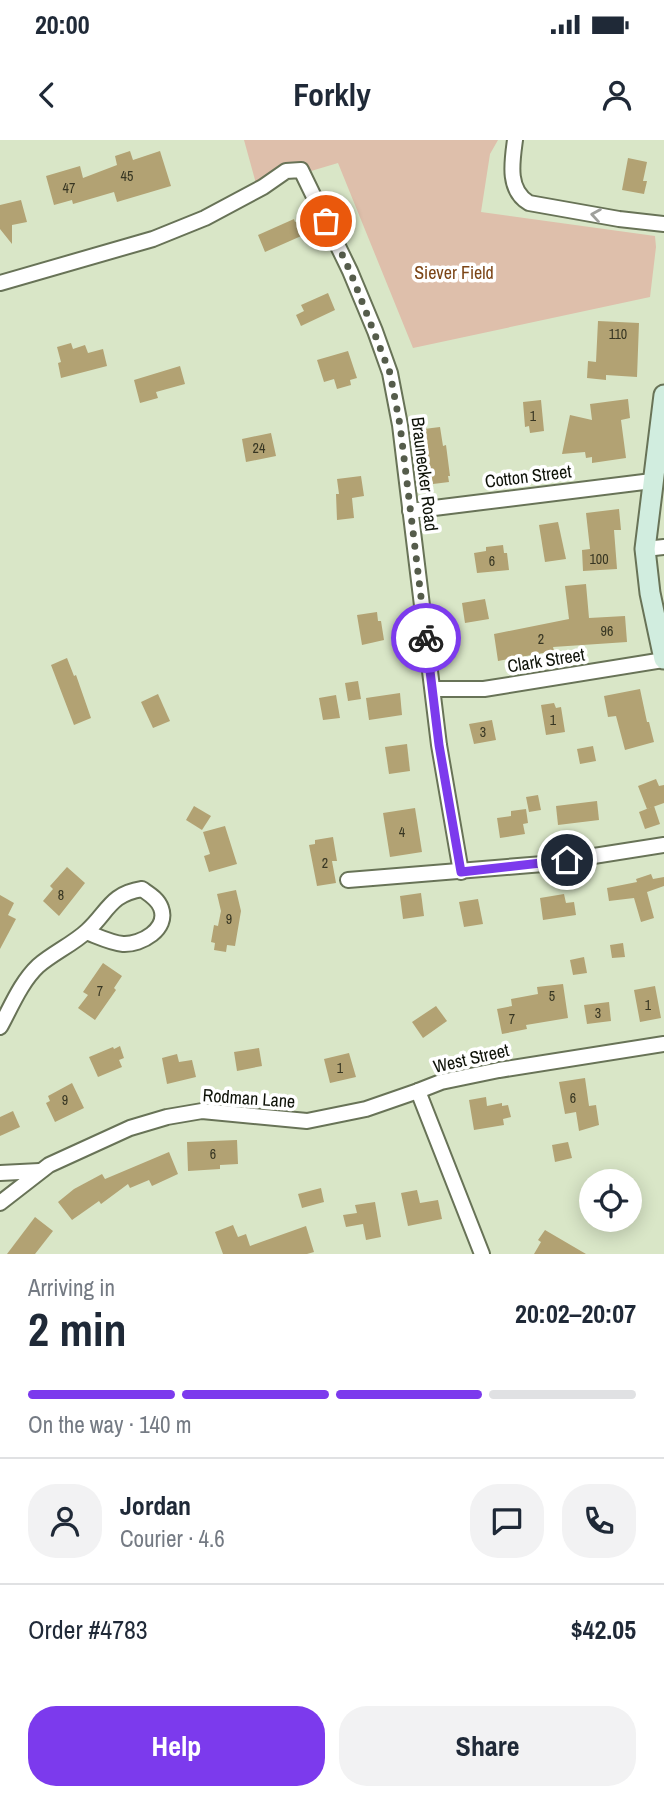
<!DOCTYPE html>
<html lang="en">
<head>
<meta charset="utf-8">
<style>
	body { margin:0; font-family:"Archivo Narrow",sans-serif; background:#f2f2f3; color:#1f2937; height:100vh; display:flex; flex-direction:column; font-size:26px; white-space:nowrap }
	* { box-sizing:border-box; margin:0 }
	p { font-size:23px; color:#747a83 }
	.icon { flex:none; width:38px; height:38px; fill:none; stroke:currentColor; stroke-width:2; stroke-linecap:round; stroke-linejoin:round }
	.map { position:relative; height:1114px; overflow:hidden }
	.side { display:flex; flex-direction:column; background:#fff; flex:1 }
	.side>* { flex:none }
	.buttons { position:absolute; left:579px; top:1029px; display:grid; gap:14px }
	.buttons a { display:grid; place-items:center; width:63px; height:63px; border-radius:50%; background:#fff; box-shadow:0 4px 18px #0003; font-size:35px }
	.pin { position:absolute; display:grid; place-items:center; width:60px; height:60px; color:#fff; margin:-30px; border:4px solid #fff; border-radius:50%; box-shadow:0 2px 7px #0007 }
	.courier { position:absolute; display:grid; place-items:center; width:70px; height:70px; margin:-35px; border:5px solid #7c3aed; border-radius:50%; background:#fff; color:#222; box-shadow:0 2px 9px #0007 }
	.overview em { font-style:normal; font-weight:700 }
	.overview div { display:flex; flex-direction:column-reverse }
	.overview { display:flex; align-items:center; justify-content:space-between; height:119px; padding:0 28px }
	h1 { font-size:46px; font-weight:700; line-height:52px }
	.bar { display:grid; grid-template-columns:repeat(4,1fr); gap:10px 7px; align-content:center; height:84px; padding:0 28px }
	.bar i { height:9px; border-radius:5px; background:#e0e1e3 }
	.bar .selected { background:#7c3aed }
	.bar p { grid-column:span 4 }
	.line { display:flex; align-items:center; gap:18px; padding:0 28px; border-top:2px solid #e0e1e3 }
	.line div { flex:1 }
	.round { display:grid; place-items:center; flex:none; width:74px; height:74px; border-radius:28px; background:#f2f2f3 }
	.button { display:flex; gap:14px; margin-top:auto; padding:14px 28px }
	.button a { flex:1; height:80px; border-radius:28px; background:#7c3aed; color:#fff; font-size:28px; font-weight:700; line-height:80px; text-align:center }
	.button a+a { background:#f2f2f3; color:#1f2937 }
	.status { display:flex; justify-content:space-between; align-items:center; height:49px; padding:0 35px; background:#fff; direction:ltr }
	.status svg { height:19px; fill:currentColor }
	header { display:flex; justify-content:space-between; align-items:center; height:91px; padding:0 28px; background:#fff; font-size:32px; font-weight:700 }
	.map>svg:first-child { display:block }
	.green { fill:#debfab }
	.building { fill:#b2a273 }
	.lines { fill:none; stroke-linecap:round; stroke-linejoin:round }
	.street-casing { stroke:#687357; stroke-width:18 }
	.secondary-casing { stroke:#687357; stroke-width:23 }
	.street { stroke:#fff; stroke-width:14 }
	.secondary { stroke:#d1eddf; stroke-width:19 }
	.oneway { stroke:#9fa09c }
	.done { stroke:#555c4b; stroke-width:7; stroke-dasharray:0 12.6 }
	.route { stroke:#7c3aed; stroke-width:9 }
	.labels { text-anchor:middle; dominant-baseline:central; stroke-width:7; stroke-linejoin:round; paint-order:stroke }
	.number-label { font-size:14px; fill:#373623 }
	.park-label { font-size:18px; fill:#7c4516; stroke:#fff }
	.street-label { font-size:18px; fill:#0e1208; stroke:#fff }
</style>
</head>
<body>
<div class="status"><b>20:00</b><svg viewBox="0 0 49 12"><path d="M0 12V9h3v3zM5 12V6h3v6zM10 12V3h3v9zM15 12V0h3v12zM26 1h20v11H26zM47 4h2v5h-2z"/></svg></div>
<header><svg class="icon" aria-label="back" viewBox="0 0 24 24"><path d="M15 5l-7 7 7 7"/></svg>Forkly<svg class="icon" aria-label="person" viewBox="0 0 24 24"><circle cx="12" cy="8" r="4"/><path d="M4 21q1-7 8-7t8 7"/></svg></header>
<div class="map">
<svg width="664" height="1114" viewBox="0 0 664 1114">
	<rect width="100%" height="100%" fill="#d9e6c7"/>
	<polygon class="green" points="244,0 498,0 490,14 481,72 655,96 656,107 650,157 413,208 338,23 257,47"/>
	<g class="building">
		<polygon points="130,11 133,20 160,11 171,46 117,62 114,52 73,64 72,60 54,65 46,36 80,26 83,38 117,25 115,16"/>
		<polygon points="628,18 647,22 643,41 647,41 644,54 622,50"/>
		<polygon points="21,60 27,82 12,85 12,104 0,89 0,65"/>
		<polygon points="294,79 295,82 302,79 308,93 265,112 258,95"/>
		<polygon points="328,153 335,170 301,186 296,175 304,171 301,165"/>
		<polygon points="598,181 639,183 637,237 606,235 606,240 587,238 588,221 596,222"/>
		<polygon points="71,203 73,209 85,205 88,213 103,209 107,226 61,238 58,223 61,222 57,207"/>
		<polygon points="348,211 357,238 350,240 351,245 337,249 334,239 324,242 317,220"/>
		<polygon points="180,226 185,244 156,252 158,258 140,263 134,240"/>
		<polygon points="628,259 630,278 621,280 626,318 592,323 592,317 586,318 585,312 562,314 570,275 592,280 590,264"/>
		<polygon points="541,260 544,291 530,293 529,286 525,287 523,262"/>
		<polygon points="440,287 443,306 446,305 450,336 448,336 449,342 433,344 432,338 429,338 424,289"/>
		<polygon points="271,293 276,316 246,322 242,299"/>
		<polygon points="361,336 364,356 352,358 354,378 337,380 336,354 339,354 337,339"/>
		<polygon points="619,369 621,390 614,390 617,429 583,431 582,410 590,409 586,373"/>
		<polygon points="558,382 566,419 545,422 539,385"/>
		<polygon points="503,405 504,413 507,413 509,430 477,433 474,413 486,411 486,407"/>
		<polygon points="586,444 589,478 625,476 627,502 553,507 554,511 498,521 494,494 569,479 565,446"/>
		<polygon points="485,459 489,479 465,483 462,463"/>
		<polygon points="377,472 378,481 381,481 384,500 362,505 357,475"/>
		<polygon points="67,518 74,536 76,535 91,578 74,585 51,525"/>
		<polygon points="358,541 361,559 348,561 345,543"/>
		<polygon points="640,549 647,582 649,582 654,602 625,610 616,576 608,577 604,556"/>
		<polygon points="400,553 402,575 369,580 366,558"/>
		<polygon points="158,554 170,581 153,588 141,562"/>
		<polygon points="336,555 340,578 323,580 319,558"/>
		<polygon points="554,563 556,568 561,567 565,592 546,595 541,565"/>
		<polygon points="492,580 496,600 474,604 469,584"/>
		<polygon points="407,604 410,631 389,634 385,607"/>
		<polygon points="593,606 596,621 580,624 577,609"/>
		<polygon points="656,639 659,646 664,645 664,663 647,669 638,646"/>
		<polygon points="538,655 541,670 529,672 526,657"/>
		<polygon points="597,661 599,680 558,685 556,666"/>
		<polygon points="194,666 211,676 202,690 186,680"/>
		<polygon points="654,666 660,684 645,689 639,672"/>
		<polygon points="415,668 422,712 390,717 383,673"/>
		<polygon points="526,669 528,683 523,684 525,694 500,698 497,678 511,676 511,671"/>
		<polygon points="225,686 237,724 209,732 204,716 210,714 203,692"/>
		<polygon points="333,697 337,721 332,721 336,743 317,746 309,705 315,704 315,700"/>
		<polygon points="67,727 85,743 59,776 43,761 53,749 50,746"/>
		<polygon points="651,734 653,739 664,737 664,746 647,752 654,778 641,782 634,758 609,761 607,748 637,742 636,739"/>
		<polygon points="236,750 241,771 235,806 227,805 226,812 214,810 215,803 211,802 214,785 218,786 221,771 217,754"/>
		<polygon points="421,753 424,776 403,779 400,756"/>
		<polygon points="564,754 566,763 574,762 576,775 543,780 540,758"/>
		<polygon points="0,755 14,763 8,775 16,779 0,809"/>
		<polygon points="478,759 483,784 464,787 459,762"/>
		<polygon points="623,803 625,817 612,818 610,805"/>
		<polygon points="584,817 587,833 573,835 570,820"/>
		<polygon points="103,823 122,836 114,848 116,850 95,880 78,868 88,855 83,852"/>
		<polygon points="563,844 568,878 526,885 527,889 502,894 497,869 512,866 511,859 538,854 537,847"/>
		<polygon points="655,846 661,878 640,882 634,850"/>
		<polygon points="609,862 611,881 587,884 584,865"/>
		<polygon points="436,866 447,881 423,898 412,882"/>
		<polygon points="120,906 124,918 119,920 122,927 98,937 89,917 113,907 114,909"/>
		<polygon points="259,908 262,926 237,931 234,912"/>
		<polygon points="349,913 356,937 330,943 324,919"/>
		<polygon points="177,914 179,922 192,920 196,937 167,944 162,918"/>
		<polygon points="585,938 589,966 596,965 599,985 579,991 576,972 565,974 559,942"/>
		<polygon points="72,943 84,968 55,982 46,963 50,961 48,956"/>
		<polygon points="486,957 487,966 502,963 502,966 508,965 511,977 503,979 504,985 474,990 469,960"/>
		<polygon points="13,971 20,987 0,996 0,977"/>
		<polygon points="237,1000 238,1024 220,1025 220,1029 188,1031 187,1002"/>
		<polygon points="568,1002 572,1018 555,1022 552,1005"/>
		<polygon points="169,1012 178,1034 152,1046 149,1040 130,1048 128,1044 101,1064 99,1061 72,1080 58,1062 74,1049 102,1034 105,1039"/>
		<polygon points="321,1048 324,1062 302,1068 298,1054"/>
		<polygon points="417,1050 420,1063 438,1060 442,1079 408,1086 401,1053"/>
		<polygon points="375,1062 381,1097 366,1100 363,1084 346,1087 343,1075 357,1073 355,1065"/>
		<polygon points="35,1077 53,1091 35,1114 7,1114"/>
		<polygon points="233,1085 238,1097 246,1094 250,1106 306,1086 314,1112 307,1114 223,1114 215,1092"/>
		<polygon points="545,1090 586,1114 534,1114 541,1102 538,1100"/>
	</g>
	<g class="lines">
		<g class="street-casing">
			<g id="street">
				<path d="M515 0C512 22 507 50 529 63L619 79 664 84"/>
				<polyline points="0,143 153,99 205,78 263,47 286,31 301,30 350,131 375,191 390,233 400,285 439,605 461,732"/>
				<polyline points="410,371 652,341"/>
				<polyline points="645,409 664,407"/>
				<polyline points="433,549 484,549 664,520"/>
				<polyline points="348,740 543,724 664,705"/>
				<path d="M0 887C11 867 21 842 38 826 53 813 73 804 87 791 108 772 110 754 142 749 149 754 158 759 161 768 169 789 141 805 123 804 111 803 97 796 86 792"/>
				<polyline points="0,1033 40,1031"/>
				<polyline points="0,1063 49,1025 130,988 167,977 202,971 307,981 366,969 418,951"/>
				<polyline points="482,1114 418,951 441,942 499,930 664,904"/>
			</g>
		</g>
		<g class="secondary-casing">
			<polyline id="secondary" points="664,255 645,409 650,453 664,519"/>
		</g>
		<use href="#street" class="street"/>
		<use href="#secondary" class="secondary"/>
	</g>
	<defs><path id="oneway-chevron" d="M-2-3.5L2.5 0L-2 3.5" fill="none" stroke-width="1.6" stroke-linecap="round" stroke-linejoin="round" transform="scale(1.75)"/></defs>
	<use class="oneway" href="#oneway-chevron" transform="translate(596 75) rotate(-171)"/>
	<g class="lines">
		<polyline class="done" points="326,81 350,131 390,233 400,285 426,498"/>
		<polyline class="route" points="426,498 439,605 461,732 567,720"/>
	</g>
	<g class="labels">
		<g class="number-label">
			<text x="127" y="36">45</text>
			<text x="69" y="48">47</text>
			<text x="618" y="194">110</text>
			<text x="533" y="276">1</text>
			<text x="259" y="308">24</text>
			<text x="599" y="419">100</text>
			<text x="492" y="421">6</text>
			<text x="607" y="491">96</text>
			<text x="541" y="499">2</text>
			<text x="553" y="580">1</text>
			<text x="483" y="592">3</text>
			<text x="402" y="692">4</text>
			<text x="325" y="723">2</text>
			<text x="61" y="755">8</text>
			<text x="229" y="779">9</text>
			<text x="100" y="851">7</text>
			<text x="552" y="856">5</text>
			<text x="648" y="865">1</text>
			<text x="598" y="873">3</text>
			<text x="512" y="879">7</text>
			<text x="340" y="928">1</text>
			<text x="573" y="958">6</text>
			<text x="65" y="960">9</text>
			<text x="213" y="1014">6</text>
		</g>
		<g class="park-label">
			<text x="454" y="132">Siever Field</text>
		</g>
		<g class="street-label">
			<text transform="translate(425 334) rotate(83)">Braunecker Road</text>
			<text transform="translate(528 336) rotate(-7)">Cotton Street</text>
			<text transform="translate(546 520) rotate(-9)">Clark Street</text>
			<text transform="translate(471 918) rotate(-13)">West Street</text>
			<text transform="translate(249 958) rotate(4)">Rodman Lane</text>
		</g>
	</g>
</svg>
<div class="buttons">
<a><svg class="icon" aria-label="locate" viewBox="0 0 24 24"><circle cx="12" cy="12" r="6"/><path d="M12 2v4M12 18v4M2 12h4M18 12h4"/></svg></a>
</div>
<div class="pin" style="left:326px;top:81px;background:#ea580c"><svg class="icon" aria-label="bag" viewBox="0 0 24 24"><path d="M5 8h14l-1 12H6zM9 8a3 3 0 0 1 6 0"/></svg></div>
<div class="pin" style="left:567px;top:720px;background:#1f2937"><svg class="icon" aria-label="home" viewBox="0 0 24 24"><path d="M3 11l9-7 9 7M6 9v11h12V9"/></svg></div>
<div class="courier" style="left:426px;top:498px"><svg class="icon" aria-label="bike" viewBox="0 0 24 24"><circle cx="6" cy="16" r="4"/><circle cx="18" cy="16" r="4"/><path d="M6 16l4-8h5l3 8M10 8l3 8H6M13 5h3"/></svg></div>
</div>
<section class="side">
<div class="overview"><div><h1>2 min</h1><p>Arriving in</p></div><em>20:02–20:07</em></div>
<div class="bar"><i class="selected"></i><i class="selected"></i><i class="selected"></i><i></i><p>On the way · 140 m</p></div>
<div class="line" style="height:126px"><a class="round"><svg class="icon" aria-label="person" viewBox="0 0 24 24"><circle cx="12" cy="8" r="4"/><path d="M4 21q1-7 8-7t8 7"/></svg></a><div><b>Jordan</b><p>Courier · 4.6</p></div><a class="round"><svg class="icon" aria-label="chat" viewBox="0 0 24 24"><path d="M4 5h16v11H9l-5 4z"/></svg></a><a class="round"><svg class="icon" aria-label="phone" viewBox="0 0 24 24"><path d="M5 4h4l2 5-3 2q2 4 5 5l2-3 5 2v4C11 20 4 13 5 4z"/></svg></a></div>
<div class="line" style="height:91px"><div>Order #4783</div><b>$42.05</b></div>
<div class="button"><a>Help</a><a>Share</a></div>
</section>
</body>
</html>
